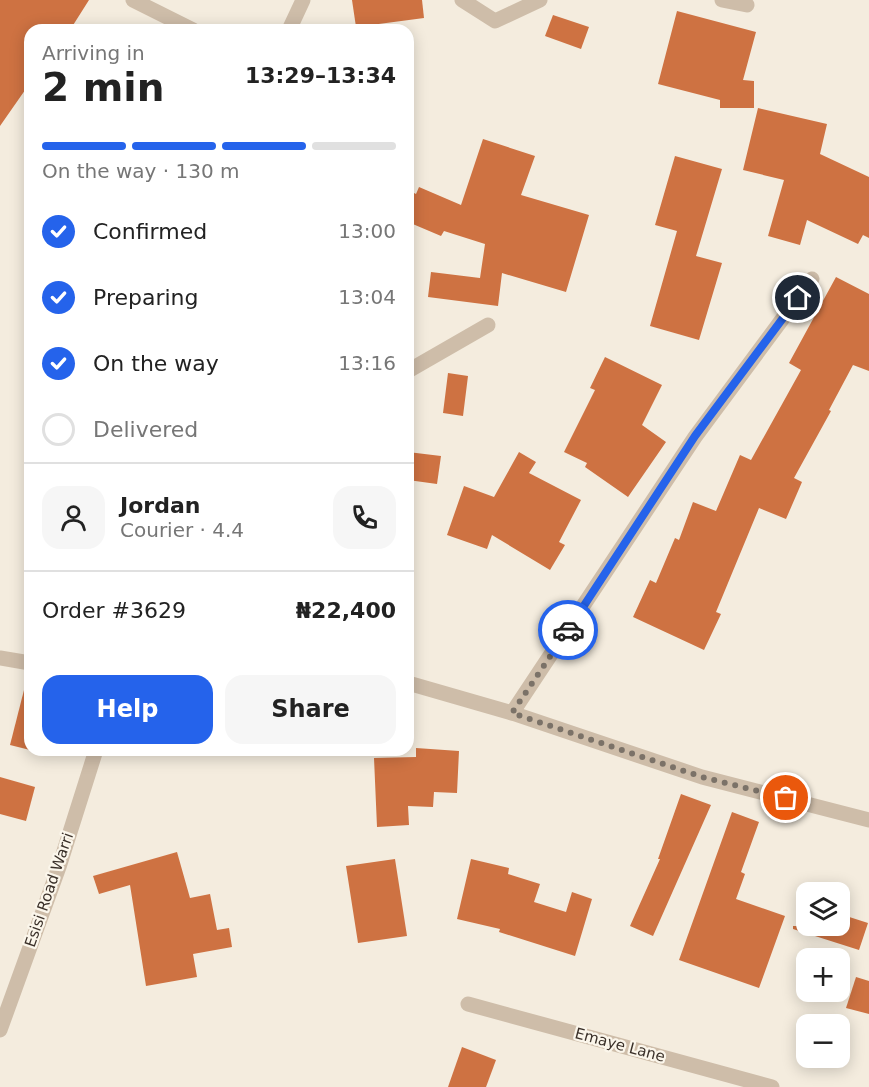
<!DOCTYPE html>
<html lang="en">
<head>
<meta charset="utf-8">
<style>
	body { margin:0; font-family:"DejaVu Sans",sans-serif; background:#f6f6f6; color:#222; height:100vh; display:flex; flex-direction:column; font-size:22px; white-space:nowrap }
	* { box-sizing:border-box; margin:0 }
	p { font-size:20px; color:#767676 }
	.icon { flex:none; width:33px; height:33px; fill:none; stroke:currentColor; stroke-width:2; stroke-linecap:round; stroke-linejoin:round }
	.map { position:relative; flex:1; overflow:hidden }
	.details { position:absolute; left:24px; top:24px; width:390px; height:732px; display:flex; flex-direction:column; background:#fff; border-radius:18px; box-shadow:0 3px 15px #0003 }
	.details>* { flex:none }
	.buttons { position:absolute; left:796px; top:882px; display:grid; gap:12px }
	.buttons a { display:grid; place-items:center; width:54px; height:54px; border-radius:12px; background:#fff; box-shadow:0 3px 15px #0003; font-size:30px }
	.pin { position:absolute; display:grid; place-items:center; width:51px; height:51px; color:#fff; margin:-26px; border:3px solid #fff; border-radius:50%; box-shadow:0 2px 6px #0007 }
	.courier { position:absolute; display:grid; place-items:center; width:60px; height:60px; margin:-30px; border:4px solid #2563eb; border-radius:50%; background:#fff; color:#222; box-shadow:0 2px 8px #0007 }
	.summary em { font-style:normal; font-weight:700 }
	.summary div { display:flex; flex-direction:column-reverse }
	.summary { display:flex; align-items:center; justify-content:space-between; height:102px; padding:0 18px }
	h1 { font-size:39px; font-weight:700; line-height:45px }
	.bar { display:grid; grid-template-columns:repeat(4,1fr); gap:9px 6px; align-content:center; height:72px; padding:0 18px }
	.bar i { height:8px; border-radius:4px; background:#e0e0e0 }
	.bar .selected { background:#2563eb }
	.bar p { grid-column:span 4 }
	.line { display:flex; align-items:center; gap:15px; padding:0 18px; border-top:2px solid #e0e0e0 }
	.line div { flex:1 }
	.round { display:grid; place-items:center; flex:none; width:63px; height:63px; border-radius:18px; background:#f6f6f6 }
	ol { padding:0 18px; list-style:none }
	li { display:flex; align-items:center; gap:18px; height:66px }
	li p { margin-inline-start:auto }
	li .icon { padding:6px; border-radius:50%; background:#2563eb; color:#fff; stroke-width:4 }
	li:last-child { color:#767676 }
	li i { width:33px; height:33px; border:3px solid #e0e0e0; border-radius:50% }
	.button { display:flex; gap:12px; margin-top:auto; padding:12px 18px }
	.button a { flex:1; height:69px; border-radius:18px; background:#2563eb; color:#fff; font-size:24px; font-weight:700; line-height:69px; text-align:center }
	.button a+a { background:#f6f6f6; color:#222 }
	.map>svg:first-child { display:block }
	.building { fill:#ce7242 }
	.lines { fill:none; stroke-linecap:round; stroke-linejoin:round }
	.minor { stroke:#cebda9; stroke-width:15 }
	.tertiary { stroke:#cebda9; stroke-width:15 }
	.done { stroke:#7b7268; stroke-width:6; stroke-dasharray:0 10.8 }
	.route { stroke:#2563eb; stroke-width:8 }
	.labels { text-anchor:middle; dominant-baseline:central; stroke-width:4.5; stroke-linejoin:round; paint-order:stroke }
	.street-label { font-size:15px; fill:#3a3029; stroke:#fbf6eb }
</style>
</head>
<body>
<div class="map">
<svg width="869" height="1087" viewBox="0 0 869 1087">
	<rect width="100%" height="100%" fill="#f4ecde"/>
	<g class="building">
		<polygon points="0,0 89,0 70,30 30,30 30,83 0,126"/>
		<polygon points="352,0 422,0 424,18 356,27"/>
		<polygon points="677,11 756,32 743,80 754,81 754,108 720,108 720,100 658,84"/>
		<polygon points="553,15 589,27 581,49 545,36"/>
		<polygon points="758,108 827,124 820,154 869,177 869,238 863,235 858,244 807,220 800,245 768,236 784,180 743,170"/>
		<polygon points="483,139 535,156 521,195 589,215 566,292 502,273 498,306 428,297 431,272 480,278 485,244 444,231 441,236 408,222 408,190 416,194 419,187 461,205"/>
		<polygon points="675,156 722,169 696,256 722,263 699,340 650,326 677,231 655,225"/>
		<polygon points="836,277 869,294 869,371 853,365 829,410 831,411 794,478 802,482 786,519 759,508 716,612 721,614 704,650 633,617 650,580 656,583 675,538 679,540 693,502 716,511 740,455 751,460 801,370 789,363"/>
		<polygon points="605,357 662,385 642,425 666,442 628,497 585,467 587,463 564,452 595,390 590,388"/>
		<polygon points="448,373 468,376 463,416 443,413"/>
		<polygon points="408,452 441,456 437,484 408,480"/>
		<polygon points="519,452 536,462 529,473 581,500 559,542 565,545 550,570 492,535 487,549 447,535 464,486 494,497"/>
		<polygon points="24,690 30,690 30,750 10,745"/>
		<polygon points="416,748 459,751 457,793 434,792 433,807 408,806 409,825 377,827 374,758 416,757"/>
		<polygon points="0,777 35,787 26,821 0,814"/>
		<polygon points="681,794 711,805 653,936 630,926 660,859 658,859"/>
		<polygon points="732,812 759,822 741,872 745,874 736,899 785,916 759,988 679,960"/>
		<polygon points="177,852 190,898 210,894 217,930 229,928 232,947 193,954 197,977 146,986 130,885 99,894 93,876"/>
		<polygon points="395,859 407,936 358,943 346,866"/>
		<polygon points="471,859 509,868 508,874 540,884 534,902 566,912 572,892 592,899 575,956 499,932 500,929 457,919"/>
		<polygon points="840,914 868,923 859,950 793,929 793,926 840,926"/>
		<polygon points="856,977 869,981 869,1014 846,1008"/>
		<polygon points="462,1047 496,1060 486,1087 448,1087"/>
	</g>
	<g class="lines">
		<g class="minor">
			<polyline points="133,0 193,30"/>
			<polyline points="462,0 495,21 540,0"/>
			<polyline points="722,0 747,5"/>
			<polyline points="408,371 488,325"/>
			<polyline points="0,658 30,663"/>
			<polyline points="408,683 512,713 702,777 869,820"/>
			<polyline points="512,713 695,437 812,279"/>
			<polyline points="468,1004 772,1087"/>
		</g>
		<g class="tertiary">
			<polyline points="289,30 303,0"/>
			<polyline points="0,1030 59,867 96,750"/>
		</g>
	</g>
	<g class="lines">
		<polyline class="done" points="568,630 512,713 702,777 786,798"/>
		<polyline class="route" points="568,630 695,436 798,298"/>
	</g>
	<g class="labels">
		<g class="street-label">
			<text transform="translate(49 890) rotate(-71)">Esisi Road Warri</text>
			<text transform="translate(620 1045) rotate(15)">Emaye Lane</text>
		</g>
	</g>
</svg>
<div class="buttons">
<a><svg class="icon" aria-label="layers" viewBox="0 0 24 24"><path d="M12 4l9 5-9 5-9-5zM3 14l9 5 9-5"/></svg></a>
<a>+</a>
<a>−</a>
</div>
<div class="pin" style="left:786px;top:798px;background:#ea580c"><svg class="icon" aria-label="bag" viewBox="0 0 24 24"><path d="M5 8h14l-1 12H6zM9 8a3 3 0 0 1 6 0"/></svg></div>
<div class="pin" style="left:798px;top:298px;background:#1f2937"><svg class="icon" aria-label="home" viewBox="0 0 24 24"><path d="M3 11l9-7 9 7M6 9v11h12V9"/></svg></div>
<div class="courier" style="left:568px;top:630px"><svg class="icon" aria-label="car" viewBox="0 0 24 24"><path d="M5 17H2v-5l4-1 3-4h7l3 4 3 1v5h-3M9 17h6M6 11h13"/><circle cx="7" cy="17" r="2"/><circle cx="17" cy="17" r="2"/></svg></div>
<section class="details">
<div class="summary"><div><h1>2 min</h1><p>Arriving in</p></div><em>13:29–13:34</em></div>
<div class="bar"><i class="selected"></i><i class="selected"></i><i class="selected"></i><i></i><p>On the way · 130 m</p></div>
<ol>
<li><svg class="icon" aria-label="check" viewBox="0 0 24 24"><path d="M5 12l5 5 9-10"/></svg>Confirmed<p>13:00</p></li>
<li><svg class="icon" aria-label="check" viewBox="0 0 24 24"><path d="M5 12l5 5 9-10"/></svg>Preparing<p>13:04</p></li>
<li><svg class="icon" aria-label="check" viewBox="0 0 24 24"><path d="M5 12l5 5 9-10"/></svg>On the way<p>13:16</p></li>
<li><i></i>Delivered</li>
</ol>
<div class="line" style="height:108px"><a class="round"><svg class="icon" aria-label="person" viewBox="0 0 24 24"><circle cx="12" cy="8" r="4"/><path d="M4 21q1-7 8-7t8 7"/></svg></a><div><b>Jordan</b><p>Courier · 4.4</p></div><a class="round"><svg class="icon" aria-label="phone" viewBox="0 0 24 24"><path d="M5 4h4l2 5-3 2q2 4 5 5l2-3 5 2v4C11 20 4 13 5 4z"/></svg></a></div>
<div class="line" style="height:78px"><div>Order #3629</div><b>₦22,400</b></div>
<div class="button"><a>Help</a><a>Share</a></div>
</section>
</div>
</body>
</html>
